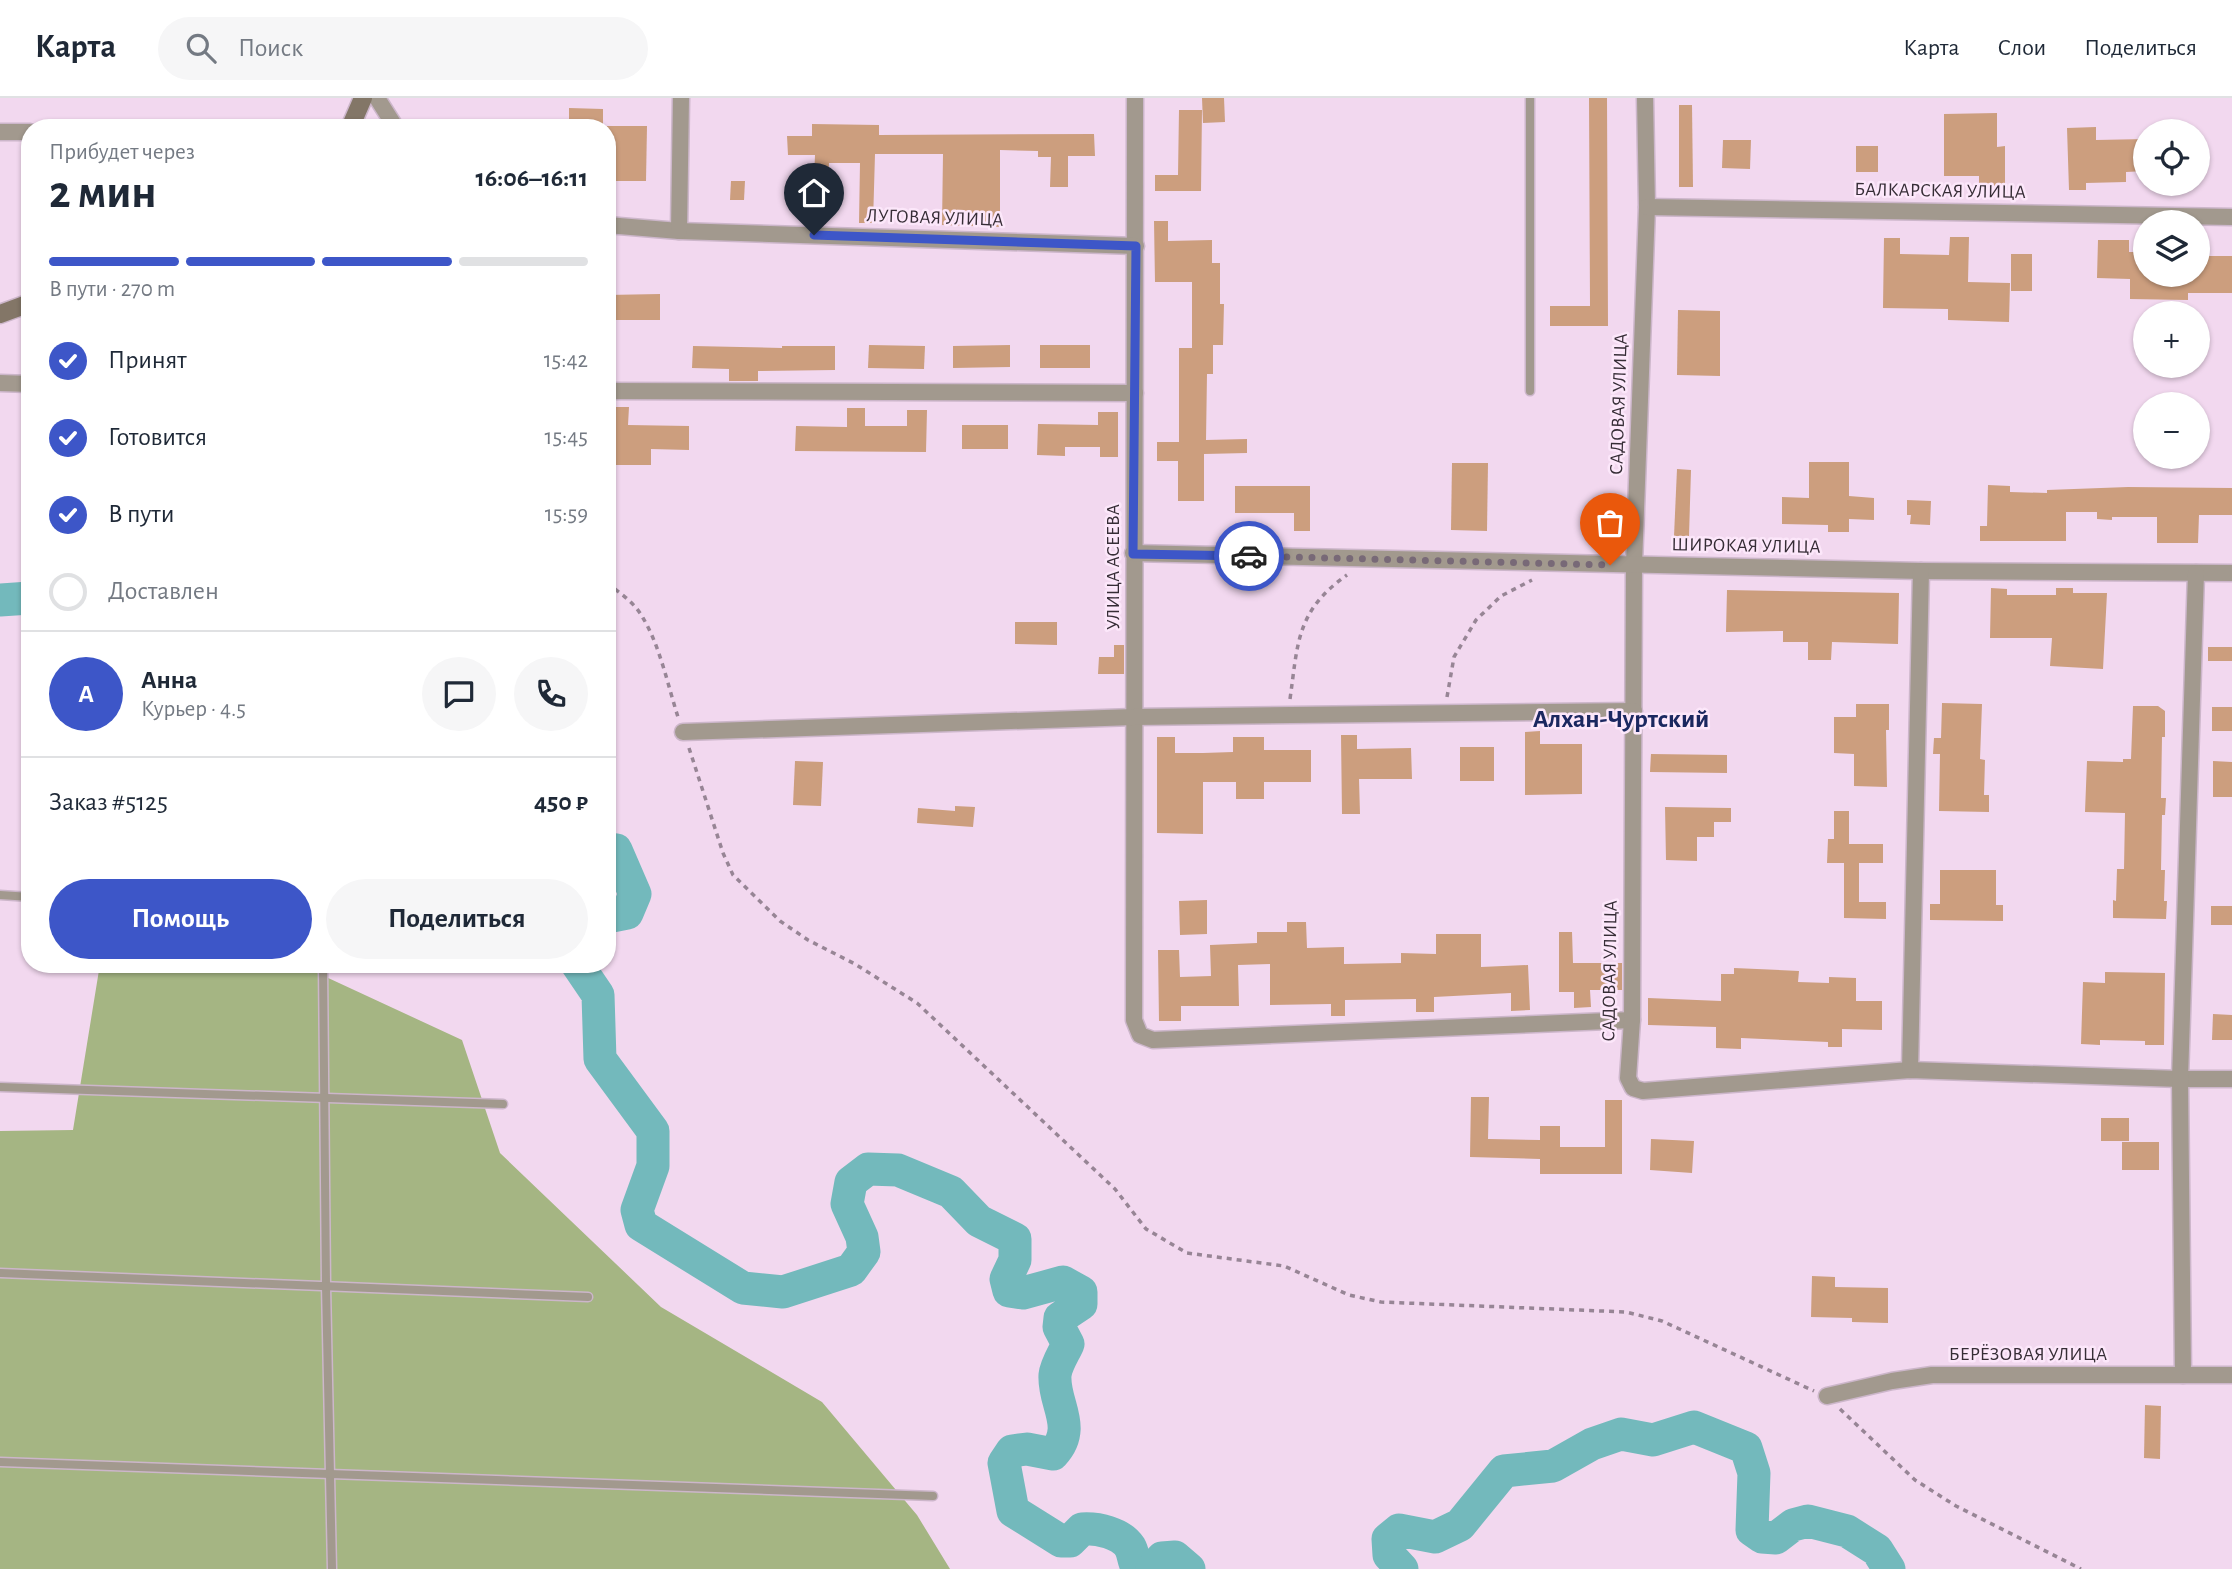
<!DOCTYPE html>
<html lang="ru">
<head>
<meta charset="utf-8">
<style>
	body { margin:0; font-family:"Alegreya Sans",sans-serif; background:#f6f6f7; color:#1f2937; height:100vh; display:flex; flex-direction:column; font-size:26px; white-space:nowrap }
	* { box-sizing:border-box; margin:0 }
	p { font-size:23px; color:#747a83 }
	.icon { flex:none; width:38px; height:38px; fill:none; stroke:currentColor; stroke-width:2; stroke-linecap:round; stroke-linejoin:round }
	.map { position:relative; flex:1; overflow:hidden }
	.side { position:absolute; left:21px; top:21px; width:595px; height:854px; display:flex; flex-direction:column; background:#fff; border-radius:28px; box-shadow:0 2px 5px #0004 }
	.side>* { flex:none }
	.tools { position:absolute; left:2133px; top:21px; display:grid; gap:14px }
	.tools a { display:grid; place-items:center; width:77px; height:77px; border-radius:50%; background:#fff; box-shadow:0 2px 5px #0004; font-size:35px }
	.pin { position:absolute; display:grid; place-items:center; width:60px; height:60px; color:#fff; margin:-72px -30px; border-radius:50% 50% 50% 0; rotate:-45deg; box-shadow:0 0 7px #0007 }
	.pin .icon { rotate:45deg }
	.courier { position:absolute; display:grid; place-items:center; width:70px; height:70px; margin:-35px; border:5px solid #3d56c8; border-radius:50%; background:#fff; color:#222; box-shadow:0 2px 9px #0007 }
	.overview em { font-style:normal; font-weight:600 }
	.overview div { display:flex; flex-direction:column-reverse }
	.overview { display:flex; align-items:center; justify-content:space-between; height:119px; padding:0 28px }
	h1 { font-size:46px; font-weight:600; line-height:52px }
	.bar { display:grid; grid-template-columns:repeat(4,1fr); gap:10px 7px; align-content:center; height:84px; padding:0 28px }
	.bar i { height:9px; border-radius:5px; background:#e0e1e3 }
	.bar .current { background:#3d56c8 }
	.bar p { grid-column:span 4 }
	.line { display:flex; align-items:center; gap:18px; padding:0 28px; border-top:2px solid #e0e1e3 }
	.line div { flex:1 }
	.round { display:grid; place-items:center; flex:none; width:74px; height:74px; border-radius:37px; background:#f6f6f7 }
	ol { padding:0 28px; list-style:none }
	li { display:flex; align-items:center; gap:21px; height:77px }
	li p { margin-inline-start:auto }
	li .icon { padding:7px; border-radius:50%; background:#3d56c8; color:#fff; stroke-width:4 }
	li:last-child { color:#747a83 }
	li i { width:38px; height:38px; border:4px solid #e0e1e3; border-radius:50% }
	.action { display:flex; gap:14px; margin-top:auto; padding:14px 28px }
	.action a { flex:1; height:80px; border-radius:42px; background:#3d56c8; color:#fff; font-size:28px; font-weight:600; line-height:80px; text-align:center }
	.action a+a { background:#f6f6f7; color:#1f2937 }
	header { display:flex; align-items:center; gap:42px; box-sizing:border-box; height:98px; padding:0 35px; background:#fff; border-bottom:2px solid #e0e1e3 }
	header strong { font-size:33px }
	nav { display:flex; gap:38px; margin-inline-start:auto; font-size:24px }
	.search { width:490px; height:63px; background:#f6f6f7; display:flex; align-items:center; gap:18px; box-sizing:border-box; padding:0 24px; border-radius:38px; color:#747a83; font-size:26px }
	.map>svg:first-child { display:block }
	.forest { fill:#a5b583 }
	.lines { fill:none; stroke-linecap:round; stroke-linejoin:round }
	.river { stroke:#73b9bc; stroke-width:33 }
	.building { fill:#cc9e7e }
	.lane-casing { stroke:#ccb6ca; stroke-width:11 }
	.street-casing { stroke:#ccb6ca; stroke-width:19 }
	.secondary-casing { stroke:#ccb6ca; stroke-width:21 }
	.path { stroke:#978595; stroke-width:3.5; stroke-dasharray:5 5; stroke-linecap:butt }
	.lane { stroke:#a2998e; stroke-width:8 }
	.street { stroke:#a2998e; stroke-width:16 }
	.secondary { stroke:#837667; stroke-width:18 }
	.done { stroke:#786977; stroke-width:7; stroke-dasharray:0 12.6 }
	.route { stroke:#3d56c8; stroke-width:9 }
	.labels { text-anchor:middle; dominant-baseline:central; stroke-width:5; stroke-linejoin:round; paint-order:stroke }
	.street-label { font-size:19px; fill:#362d36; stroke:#fce7fa }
	.district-label { font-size:26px; font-weight:bold; fill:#1b2860; stroke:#fce7fa }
</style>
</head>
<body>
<header>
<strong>Карта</strong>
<div class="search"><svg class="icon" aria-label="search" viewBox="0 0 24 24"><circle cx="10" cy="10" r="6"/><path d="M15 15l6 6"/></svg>Поиск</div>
<nav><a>Карта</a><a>Слои</a><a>Поделиться</a></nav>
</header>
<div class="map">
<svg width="2232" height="1471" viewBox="0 0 2232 1471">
	<rect width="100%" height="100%" fill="#f2d8ef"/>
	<polygon class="forest" points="100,866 298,866 462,942 500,1055 661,1209 822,1304 917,1417 950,1471 0,1471 0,1033 73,1032"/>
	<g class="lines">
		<g class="river">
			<polyline points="0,502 30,500"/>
			<polyline points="607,751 616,752 635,796 627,815 607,819"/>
			<path d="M577 866 598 897 600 961 653 1033V1068L637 1112 641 1127 743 1190 783 1194 851 1172 864 1154 862 1139 847 1106 851 1084 868 1071 898 1072 951 1094 979 1123 1015 1141V1162L1006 1181 1009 1193 1023 1195 1063 1184 1081 1194V1206L1060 1220 1059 1229 1068 1246C1064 1255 1056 1267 1055 1277 1053 1306 1078 1329 1053 1356L1027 1351 1012 1353 1004 1365 1013 1413 1061 1443H1070L1082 1431C1098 1430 1121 1435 1130 1449 1134 1456 1133 1464 1138 1471"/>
			<polyline points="1152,1471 1162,1460 1175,1459 1189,1471"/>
			<polyline points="1402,1471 1389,1457 1388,1441 1399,1432 1435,1439 1460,1427 1504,1373 1553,1368 1592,1346 1621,1336 1653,1342 1694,1329 1746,1350 1754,1375 1752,1432 1762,1439 1776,1440 1793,1427 1808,1423 1847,1433 1877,1452 1889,1471"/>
		</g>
	</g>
	<g class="building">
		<polygon points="1202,0 1224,0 1225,24 1203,25"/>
		<polygon points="1589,0 1607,0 1608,228 1550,228 1550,208 1590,208"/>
		<polygon points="1679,7 1692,7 1693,89 1679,89"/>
		<polygon points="569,10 603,11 603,30 569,30"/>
		<polygon points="1179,12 1202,12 1201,93 1155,93 1155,77 1178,77"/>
		<polygon points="1997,15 1997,49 2005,48 2005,89 1979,89 1979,78 1944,78 1944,16"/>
		<polygon points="812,26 879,27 879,37 1094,36 1095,58 1068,58 1068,89 1050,89 1051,59 1038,59 1038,53 1000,52 1000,129 942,127 943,56 875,56 873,125 859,125 860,65 829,65 826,126 812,127 815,57 788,57 787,38 812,38"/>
		<polygon points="607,28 647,28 646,83 607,83"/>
		<polygon points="2096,29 2096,42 2146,41 2146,73 2126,74 2126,84 2086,85 2086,92 2069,92 2067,30"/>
		<polygon points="1723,42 1751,42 1750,71 1722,70"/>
		<rect x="1856" y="48" width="22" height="26"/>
		<polygon points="731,83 745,83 744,102 730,102"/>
		<polygon points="1154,123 1168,123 1168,143 1212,142 1212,165 1220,165 1220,206 1224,206 1223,247 1213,247 1213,276 1207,276 1206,342 1247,341 1247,355 1204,356 1204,403 1178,403 1178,363 1157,363 1157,344 1179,344 1179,250 1192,250 1192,184 1155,184"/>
		<polygon points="1950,139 1969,139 1968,184 2010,185 2009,224 1948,222 1948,211 1883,210 1884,140 1900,140 1900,156 1949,157"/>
		<polygon points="2098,142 2129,142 2129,154 2146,154 2145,177 2198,177 2198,158 2232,158 2232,195 2188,195 2188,202 2130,201 2130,181 2097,180"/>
		<rect x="2011" y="156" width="21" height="37"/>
		<polygon points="660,196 660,222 607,222 607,197"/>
		<polygon points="1678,212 1720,213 1720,278 1677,277"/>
		<polygon points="869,247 925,248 924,271 868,270"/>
		<polygon points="1010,247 1010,269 953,270 953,248"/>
		<rect x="1040" y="247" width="50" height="23"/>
		<polygon points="693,248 782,250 782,248 835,248 835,272 758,273 758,283 729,283 729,271 692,270"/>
		<polygon points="613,309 629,309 628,327 689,328 689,352 651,351 651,367 613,367"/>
		<polygon points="847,310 865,310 865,328 907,328 907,312 927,312 926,354 795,353 796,328 847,329"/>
		<polygon points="1098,314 1118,314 1118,359 1100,359 1100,349 1065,349 1065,358 1037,357 1038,326 1098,327"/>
		<rect x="962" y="327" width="46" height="24"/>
		<polygon points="1809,364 1849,364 1849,398 1874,400 1874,422 1849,421 1849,434 1828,434 1828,427 1782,426 1782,399 1809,400"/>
		<polygon points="1452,365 1488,365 1487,433 1451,432"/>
		<polygon points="1677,371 1691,372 1689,438 1674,438"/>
		<polygon points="1988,387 2010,388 2010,394 2047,395 2047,392 2128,389 2232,390 2232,417 2199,417 2198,445 2157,445 2157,419 2112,419 2112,422 2097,421 2097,414 2066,414 2066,443 1980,443 1980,428 1987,428"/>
		<polygon points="1235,388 1310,388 1310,433 1294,433 1294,415 1235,415"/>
		<polygon points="1907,402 1931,403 1930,427 1910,426 1911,417 1907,417"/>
		<polygon points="1991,490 2007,491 2007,497 2056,497 2056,490 2073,490 2073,495 2107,495 2103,571 2050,568 2052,540 1990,540"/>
		<polygon points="1727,492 1899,495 1898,546 1832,544 1831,562 1808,562 1808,544 1783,544 1783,533 1726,534"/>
		<polygon points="1015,524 1057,524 1057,547 1015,546"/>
		<polygon points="1114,547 1124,547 1124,576 1098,576 1099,559 1114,559"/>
		<rect x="2208" y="549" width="24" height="14"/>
		<polygon points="1942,605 1982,606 1980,661 1985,662 1984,697 1989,697 1989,714 1939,713 1940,656 1933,656 1934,640 1941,640"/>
		<polygon points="1856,606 1889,606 1889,632 1886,632 1887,689 1854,688 1854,656 1834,655 1834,619 1856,619"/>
		<polygon points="2133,608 2158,608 2165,613 2165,639 2162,639 2161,700 2166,700 2165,717 2162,717 2161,772 2165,772 2164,803 2167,803 2166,821 2113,820 2113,802 2116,803 2117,771 2124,771 2125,715 2085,714 2087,663 2123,664 2123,661 2131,661"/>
		<rect x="2212" y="609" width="20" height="24"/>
		<polygon points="1540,633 1540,646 1582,646 1582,696 1525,697 1525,634"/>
		<polygon points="1341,637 1357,637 1357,651 1411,650 1412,681 1359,681 1360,716 1342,716"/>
		<polygon points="1157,639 1175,639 1175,655 1203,655 1233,654 1233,639 1264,639 1264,652 1311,652 1311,684 1264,684 1264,701 1236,701 1236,684 1203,684 1203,736 1157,735"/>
		<rect x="1460" y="649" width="34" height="34"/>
		<polygon points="1651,656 1727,657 1727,675 1650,674"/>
		<polygon points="795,663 823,664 821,708 793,707"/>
		<polygon points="2213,663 2232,664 2232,699 2213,699"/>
		<polygon points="955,708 975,709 973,729 917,725 918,710 955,713"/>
		<polygon points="1665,709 1731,710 1731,724 1714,724 1714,739 1697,739 1697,763 1666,762"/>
		<polygon points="1834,713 1849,713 1849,746 1883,746 1883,765 1859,765 1859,804 1886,804 1886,821 1844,820 1844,765 1827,765 1828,741 1834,741"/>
		<polygon points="1940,772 1996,772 1996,807 2003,807 2003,823 1930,822 1930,806 1940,806"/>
		<polygon points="1207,802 1207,836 1180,837 1179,803"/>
		<rect x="2211" y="808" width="21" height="19"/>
		<polygon points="1287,824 1306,824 1307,850 1344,849 1344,866 1401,865 1401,855 1436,856 1436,836 1481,836 1481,869 1528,867 1530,912 1511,913 1511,895 1434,899 1434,914 1416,914 1416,901 1345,902 1345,918 1331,918 1331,906 1270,907 1270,866 1238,867 1239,908 1181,908 1181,923 1159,923 1158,852 1179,852 1180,879 1211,878 1210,847 1257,845 1257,834 1287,834"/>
		<polygon points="1559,834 1572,834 1573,865 1622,865 1622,892 1590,892 1591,909 1574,910 1574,894 1559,894"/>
		<polygon points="1734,870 1799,873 1798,884 1829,885 1829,879 1856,880 1856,903 1882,903 1882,932 1842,931 1842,949 1828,949 1828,944 1741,940 1741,951 1716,950 1716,929 1648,927 1648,900 1721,903 1721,876 1734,876"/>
		<polygon points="2105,874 2165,875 2164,947 2145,947 2145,943 2100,942 2100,947 2081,946 2083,884 2105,885"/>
		<polygon points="2213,916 2232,917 2232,942 2212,942"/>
		<polygon points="1471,999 1489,999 1488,1041 1540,1042 1540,1028 1560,1028 1560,1049 1605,1049 1605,1002 1622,1002 1622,1076 1540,1076 1540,1061 1470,1059"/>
		<rect x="2101" y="1020" width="28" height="23"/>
		<polygon points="1651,1041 1694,1043 1692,1075 1650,1072"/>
		<rect x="2122" y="1044" width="37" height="28"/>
		<polygon points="1812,1178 1835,1179 1835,1189 1888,1190 1888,1225 1852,1224 1852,1220 1811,1219"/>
		<polygon points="2145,1307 2161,1308 2160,1361 2144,1360"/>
	</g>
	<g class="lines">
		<g class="lane-casing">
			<g id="lane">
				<polyline points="1530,0 1530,293"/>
				<polyline points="0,797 30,799"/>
				<polyline points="323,866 326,1188 332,1471"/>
				<polyline points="0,989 503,1006"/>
				<polyline points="0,1175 588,1199"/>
				<polyline points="0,1364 933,1398"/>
			</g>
		</g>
		<g class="street-casing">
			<g id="street">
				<polyline points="377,0 396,30"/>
				<polyline points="1135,0 1134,922 1140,937 1153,942 1632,922"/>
				<polyline points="1645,0 1647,109 1634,467 1632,922 1628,980 1633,990 1643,993 1910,972 2180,981 2232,981"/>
				<polyline points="0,34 30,34"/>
				<polyline points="1647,109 2232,119"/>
				<polyline points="607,127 679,133 1136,148"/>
				<polyline points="679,133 681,0"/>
				<polyline points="0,285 30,286"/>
				<polyline points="607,293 1135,295"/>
				<polyline points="1133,455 1921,473 2232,475"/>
				<polyline points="683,634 1134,619 1634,613"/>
				<polyline points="1910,972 1921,473"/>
				<polyline points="2183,1277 2180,981 2196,475"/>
				<polyline points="1827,1298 1892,1283 1932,1277 2232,1277"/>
			</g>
		</g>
		<g class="secondary-casing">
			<g id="secondary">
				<polyline points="350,30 363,0"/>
				<polyline points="0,216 30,205"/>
			</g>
		</g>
		<g class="path">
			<path d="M607 485C620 495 635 505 643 520 660 548 668 588 678 619"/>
			<polyline points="1447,599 1454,559 1476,522 1501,498 1532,482"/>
			<path d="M1290 601C1298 545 1296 513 1347 477"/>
			<polyline points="689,650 723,755 733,777 780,823 808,842 855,866 917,905 1115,1091 1146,1131 1187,1155 1284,1168 1349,1197 1381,1204 1626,1214 1662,1223 1814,1293"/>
			<polyline points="1840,1311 1915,1382 1956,1408 2081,1471"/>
		</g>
		<use href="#lane" class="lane"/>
		<use href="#street" class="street"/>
		<use href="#secondary" class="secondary"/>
	</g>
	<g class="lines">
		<polyline class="done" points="1249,458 1610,467"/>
		<polyline class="route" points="814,137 1136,148 1133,456 1249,458"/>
	</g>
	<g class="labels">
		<g class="street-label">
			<text transform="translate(1940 93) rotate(1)">БАЛКАРСКАЯ УЛИЦА</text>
			<text transform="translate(935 120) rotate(2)">ЛУГОВАЯ УЛИЦА</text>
			<text transform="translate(1619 306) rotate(-88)">САДОВАЯ УЛИЦА</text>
			<text transform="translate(1746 448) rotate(1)">ШИРОКАЯ УЛИЦА</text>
			<text transform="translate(1113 469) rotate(-90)">УЛИЦА АСЕЕВА</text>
			<text transform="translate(1610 873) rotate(-89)">САДОВАЯ УЛИЦА</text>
			<text x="2028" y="1256">БЕРЁЗОВАЯ УЛИЦА</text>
		</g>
		<g class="district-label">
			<text x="1621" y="621">Алхан-Чуртский</text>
		</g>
	</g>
</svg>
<div class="tools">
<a><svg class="icon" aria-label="locate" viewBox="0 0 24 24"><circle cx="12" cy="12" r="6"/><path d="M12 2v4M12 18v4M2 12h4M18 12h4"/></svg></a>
<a><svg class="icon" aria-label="layers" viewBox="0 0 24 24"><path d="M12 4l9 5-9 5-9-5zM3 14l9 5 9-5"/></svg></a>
<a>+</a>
<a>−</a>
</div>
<div class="pin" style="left:1610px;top:467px;background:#ea580c"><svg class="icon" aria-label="bag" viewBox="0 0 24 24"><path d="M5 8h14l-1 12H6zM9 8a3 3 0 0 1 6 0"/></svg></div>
<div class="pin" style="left:814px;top:137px;background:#1f2937"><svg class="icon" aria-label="home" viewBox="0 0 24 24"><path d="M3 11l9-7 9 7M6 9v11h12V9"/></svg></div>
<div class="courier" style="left:1249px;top:458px"><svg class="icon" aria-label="car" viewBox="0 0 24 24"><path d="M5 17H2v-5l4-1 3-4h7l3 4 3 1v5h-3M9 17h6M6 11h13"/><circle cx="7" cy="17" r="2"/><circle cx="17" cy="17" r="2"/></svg></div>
<section class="side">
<div class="overview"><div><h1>2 мин</h1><p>Прибудет через</p></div><em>16:06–16:11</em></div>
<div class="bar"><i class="current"></i><i class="current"></i><i class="current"></i><i></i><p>В пути · 270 m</p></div>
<ol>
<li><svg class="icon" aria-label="check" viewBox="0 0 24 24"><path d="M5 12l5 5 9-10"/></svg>Принят<p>15:42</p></li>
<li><svg class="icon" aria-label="check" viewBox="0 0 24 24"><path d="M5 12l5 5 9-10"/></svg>Готовится<p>15:45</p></li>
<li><svg class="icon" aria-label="check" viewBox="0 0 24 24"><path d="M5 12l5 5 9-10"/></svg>В пути<p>15:59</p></li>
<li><i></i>Доставлен</li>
</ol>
<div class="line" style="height:126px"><b class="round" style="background:#3d56c8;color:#fff">А</b><div><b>Анна</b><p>Курьер · 4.5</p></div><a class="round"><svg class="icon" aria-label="chat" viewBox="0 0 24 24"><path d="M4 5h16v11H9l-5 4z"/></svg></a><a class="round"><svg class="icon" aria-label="phone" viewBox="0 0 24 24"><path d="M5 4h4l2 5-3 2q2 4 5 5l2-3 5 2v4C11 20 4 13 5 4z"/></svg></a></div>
<div class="line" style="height:91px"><div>Заказ #5125</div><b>450 ₽</b></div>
<div class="action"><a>Помощь</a><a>Поделиться</a></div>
</section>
</div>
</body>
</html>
